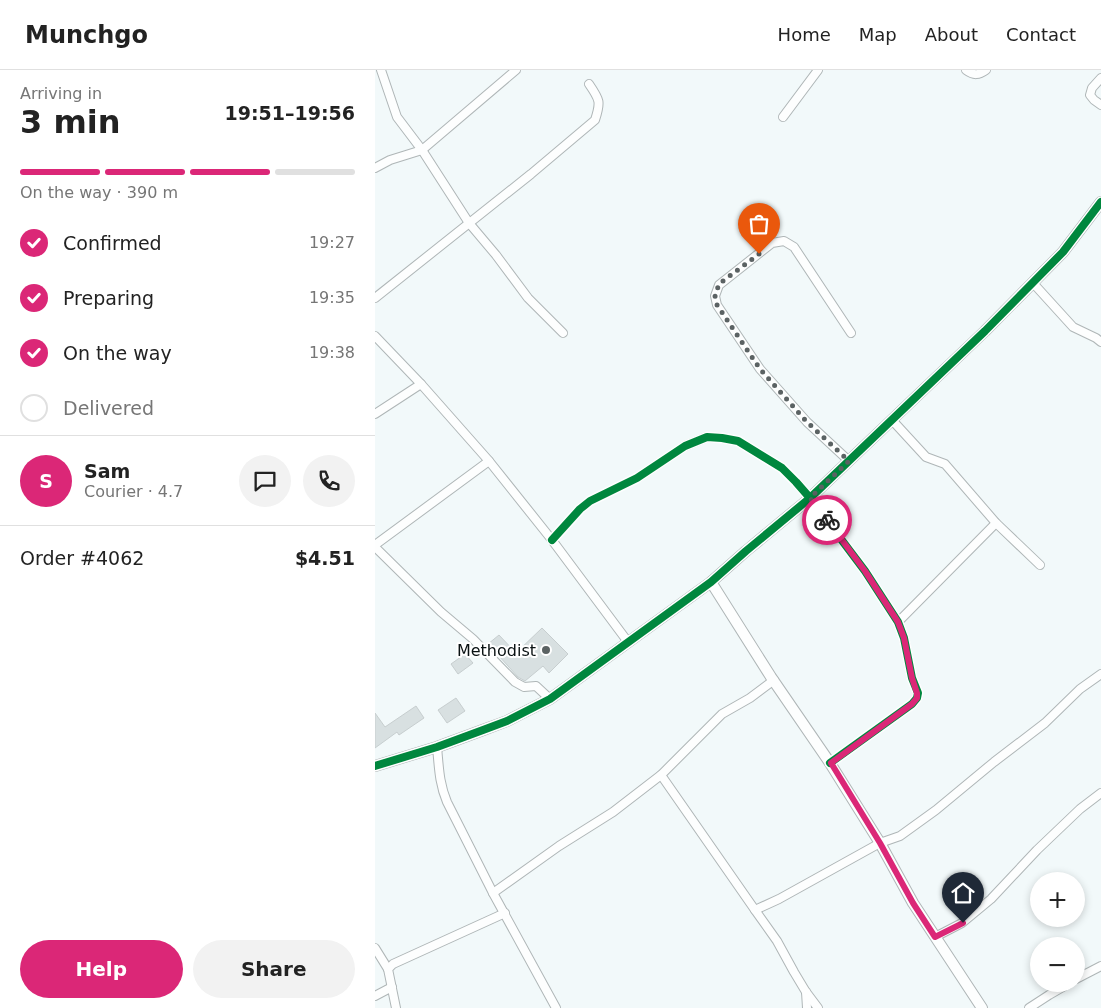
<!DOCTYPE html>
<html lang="en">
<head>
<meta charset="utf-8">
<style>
	body { margin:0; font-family:"DejaVu Sans",sans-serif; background:#f2f2f2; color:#222; height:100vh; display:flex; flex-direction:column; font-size:19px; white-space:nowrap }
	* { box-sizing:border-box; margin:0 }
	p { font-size:16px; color:#767676 }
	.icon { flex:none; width:28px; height:28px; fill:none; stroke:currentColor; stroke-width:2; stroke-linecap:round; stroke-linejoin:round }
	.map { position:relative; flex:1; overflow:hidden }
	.details { display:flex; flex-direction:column; background:#fff; width:375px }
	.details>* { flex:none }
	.tools { position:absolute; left:655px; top:802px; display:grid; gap:10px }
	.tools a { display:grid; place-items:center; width:55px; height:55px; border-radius:50%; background:#fff; box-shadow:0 2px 8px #0003; font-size:25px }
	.pin { position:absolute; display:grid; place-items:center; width:42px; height:42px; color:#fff; margin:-51px -21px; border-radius:50% 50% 50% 0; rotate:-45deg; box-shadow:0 0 5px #0007 }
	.pin .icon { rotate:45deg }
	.courier { position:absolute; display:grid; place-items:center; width:50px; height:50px; margin:-25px; border:4px solid #db2777; border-radius:50%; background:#fff; color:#222; box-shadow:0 1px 6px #0007 }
	.head em { font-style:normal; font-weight:800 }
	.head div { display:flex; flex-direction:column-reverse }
	.head { display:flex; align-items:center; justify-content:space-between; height:85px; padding:0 20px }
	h1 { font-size:32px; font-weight:800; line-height:38px }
	.bar { display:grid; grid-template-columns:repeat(4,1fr); gap:8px 5px; align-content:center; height:60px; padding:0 20px }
	.bar i { height:6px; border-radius:4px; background:#e0e0e0 }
	.bar .current { background:#db2777 }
	.bar p { grid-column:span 4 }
	.line { display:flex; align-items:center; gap:12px; padding:0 20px; border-top:1px solid #e0e0e0 }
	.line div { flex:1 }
	.round { display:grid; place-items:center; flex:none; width:52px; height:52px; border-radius:26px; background:#f2f2f2 }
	ol { padding:0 20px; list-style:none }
	li { display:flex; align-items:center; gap:15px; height:55px }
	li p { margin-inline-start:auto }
	li .icon { padding:5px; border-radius:50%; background:#db2777; color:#fff; stroke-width:4 }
	li:last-child { color:#767676 }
	li i { width:28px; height:28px; border:2px solid #e0e0e0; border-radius:50% }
	.action { display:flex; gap:10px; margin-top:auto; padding:10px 20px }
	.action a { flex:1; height:58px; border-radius:30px; background:#db2777; color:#fff; font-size:20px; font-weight:800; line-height:58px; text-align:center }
	.action a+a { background:#f2f2f2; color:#222 }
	header { display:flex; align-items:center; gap:30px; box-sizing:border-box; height:70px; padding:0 25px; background:#fff; border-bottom:1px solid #e0e0e0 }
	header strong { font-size:24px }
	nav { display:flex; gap:28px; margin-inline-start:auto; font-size:18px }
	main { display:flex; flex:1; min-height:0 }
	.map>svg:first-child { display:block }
	.building { fill:#d8e0e1; stroke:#c7cecf }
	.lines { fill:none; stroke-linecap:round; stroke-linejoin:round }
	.minor-casing { stroke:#afb6b7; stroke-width:10 }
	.tertiary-casing { stroke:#afb6b7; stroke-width:12 }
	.minor { stroke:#fdfefe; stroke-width:8 }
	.tertiary { stroke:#fdfefe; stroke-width:10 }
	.cycleway-casing { stroke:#fff; stroke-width:11 }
	.cycleway { stroke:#00873e; stroke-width:8 }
	.done { stroke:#5b6263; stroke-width:5; stroke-dasharray:0 9 }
	.route { stroke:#db2777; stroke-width:6 }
	.poi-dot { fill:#5b6263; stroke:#fff; stroke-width:2 }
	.labels { text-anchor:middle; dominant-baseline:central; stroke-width:4; stroke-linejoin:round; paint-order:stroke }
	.poi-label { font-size:16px; fill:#091112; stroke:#fff; text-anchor:end }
</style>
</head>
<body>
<header>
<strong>Munchgo</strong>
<nav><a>Home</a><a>Map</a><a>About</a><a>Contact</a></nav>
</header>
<main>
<section class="details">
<div class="head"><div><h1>3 min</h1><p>Arriving in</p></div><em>19:51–19:56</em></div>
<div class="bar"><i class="current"></i><i class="current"></i><i class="current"></i><i></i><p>On the way · 390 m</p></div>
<ol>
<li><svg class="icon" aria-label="check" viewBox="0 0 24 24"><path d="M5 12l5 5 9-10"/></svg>Confirmed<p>19:27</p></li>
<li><svg class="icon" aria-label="check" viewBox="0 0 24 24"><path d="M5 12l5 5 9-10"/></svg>Preparing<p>19:35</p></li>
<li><svg class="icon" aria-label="check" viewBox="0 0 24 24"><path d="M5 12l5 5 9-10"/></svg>On the way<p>19:38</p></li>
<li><i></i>Delivered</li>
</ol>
<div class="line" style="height:90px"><b class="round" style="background:#db2777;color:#fff">S</b><div><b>Sam</b><p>Courier · 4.7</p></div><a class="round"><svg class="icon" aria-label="chat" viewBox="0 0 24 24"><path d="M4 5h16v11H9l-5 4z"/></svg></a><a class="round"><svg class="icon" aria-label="phone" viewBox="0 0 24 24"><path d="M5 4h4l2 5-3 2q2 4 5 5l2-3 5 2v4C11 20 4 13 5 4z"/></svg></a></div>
<div class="line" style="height:65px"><div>Order #4062</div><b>$4.51</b></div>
<div class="action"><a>Help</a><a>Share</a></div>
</section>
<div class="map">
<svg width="726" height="938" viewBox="0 0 726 938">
	<rect width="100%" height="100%" fill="#f2f9fa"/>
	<g class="building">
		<polygon points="167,558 193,584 174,603 168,596 150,611 143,607 113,574 124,565 141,583"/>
		<polygon points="90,584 98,593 83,604 76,594"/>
		<polygon points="81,628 90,641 72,653 63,640"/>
		<polygon points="41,636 49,648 24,665 22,662 0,678 0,643 10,657"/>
	</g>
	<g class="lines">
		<g class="minor-casing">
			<g id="minor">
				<polyline points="6,0 22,47 47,80 94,153 121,185 153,228 188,263"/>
				<path d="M591 0C599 6 604 5 611 0"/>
				<polyline points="726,8 717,18 715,25 719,30 726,35"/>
				<polyline points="408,47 443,0"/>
				<polyline points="0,98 15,90 47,80 141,0"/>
				<polyline points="658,213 698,257 721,268 726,272"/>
				<path d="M0 228 156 104 220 50C226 32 225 30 214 14"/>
				<polyline points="0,266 46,314 114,391 177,470 253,572"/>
				<polyline points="0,344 46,314"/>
				<polyline points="517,350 551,387 570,394 621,453 665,495"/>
				<polyline points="474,391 432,352 385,299 342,235 340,226 344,215 397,173 409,171 419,177 476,263"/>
				<polyline points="177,470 205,439 215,431 262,408 310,376 332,367 347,368 363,371 407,398 421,412 435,428 490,501 523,552 529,568 537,608 543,623 542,628 537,634 455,693"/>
				<polyline points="0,475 114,391"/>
				<polyline points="0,477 66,542 98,569 140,612 149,617 161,616 175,629"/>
				<polyline points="523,552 621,453"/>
				<path d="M62 677C64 697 64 713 72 732L118 823 181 938"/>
				<polyline points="286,705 380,840"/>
				<polyline points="118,823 184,776 238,742 286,705 347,644 375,628 399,610"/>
				<polyline points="560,867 587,853 616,829 662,780 705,739 726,723"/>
				<polyline points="0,878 13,899"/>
				<polyline points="701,909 726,896"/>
				<polyline points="431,922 432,938"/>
				<polyline points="0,926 17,917"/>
				<polyline points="21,938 13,899 18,894 130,843"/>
				<polyline points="443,938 431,922 419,902 402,871 380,840 404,829 505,773 525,766 561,740 619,692 670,653 705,619 726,604"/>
				<polyline points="654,938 674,925 693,914"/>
			</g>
		</g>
		<g class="tertiary-casing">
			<g id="tertiary">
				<polyline points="336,512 396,607 455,693 505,773 538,833 607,938"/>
				<polyline points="0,696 62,677 108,660 132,651 175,629 336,512 371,481 435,428 610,261 688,182 726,132"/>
			</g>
		</g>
		<use href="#minor" class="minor"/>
		<use href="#tertiary" class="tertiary"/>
		<g class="cycleway-casing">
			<g id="cycleway">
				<polyline points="177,470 205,439 215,431 262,408 310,376 332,367 347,368 363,371 407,398 421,412 435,428 490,501 523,552 529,568 537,608 543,623 542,628 537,634 455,693"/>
				<polyline points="0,696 62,677 108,660 132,651 175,629 336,512 371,481 435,428 610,261 688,182 726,132"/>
			</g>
		</g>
		<use href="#cycleway" class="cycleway"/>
	</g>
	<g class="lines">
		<polyline class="done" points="384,184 344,214 340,226 342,235 385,299 432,352 474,391 435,428 452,450"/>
		<polyline class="route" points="452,450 490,501 523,552 529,568 537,608 542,623 542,628 537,634 456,693 505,773 538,833 560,867 588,853"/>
	</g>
	<circle class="poi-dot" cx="171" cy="580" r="5"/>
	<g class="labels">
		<g class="poi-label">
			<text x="161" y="580">Methodist</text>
		</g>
	</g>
</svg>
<div class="tools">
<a>+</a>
<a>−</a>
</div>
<div class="pin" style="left:384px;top:184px;background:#ea580c"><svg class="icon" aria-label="bag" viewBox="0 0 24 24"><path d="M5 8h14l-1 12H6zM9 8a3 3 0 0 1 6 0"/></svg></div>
<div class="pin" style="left:588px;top:853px;background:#1f2937"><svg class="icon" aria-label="home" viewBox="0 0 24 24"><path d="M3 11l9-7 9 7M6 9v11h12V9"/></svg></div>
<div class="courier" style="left:452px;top:450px"><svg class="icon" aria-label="bike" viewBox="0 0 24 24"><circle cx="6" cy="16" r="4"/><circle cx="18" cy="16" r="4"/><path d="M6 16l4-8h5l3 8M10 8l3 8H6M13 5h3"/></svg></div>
</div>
</main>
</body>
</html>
